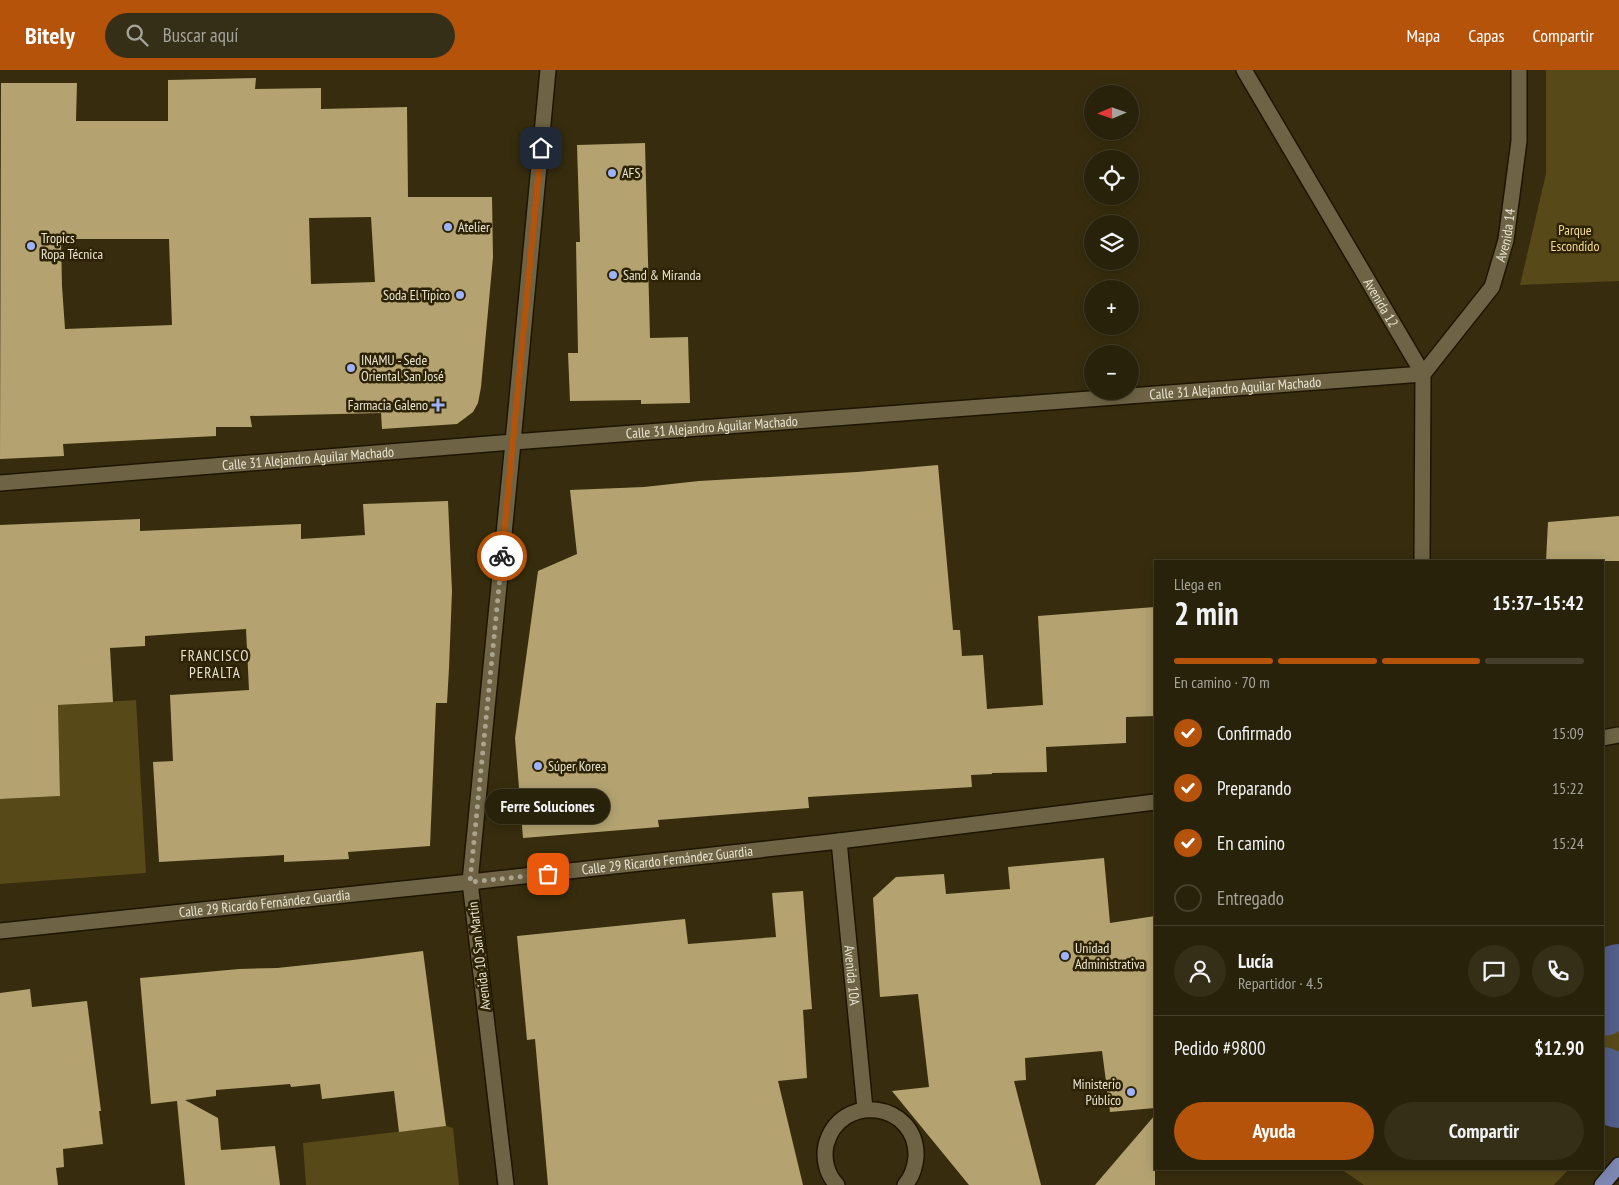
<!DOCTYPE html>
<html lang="es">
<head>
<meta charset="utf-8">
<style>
	body { margin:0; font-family:"PT Sans Narrow",sans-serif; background:#352f18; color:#f1f3f6; height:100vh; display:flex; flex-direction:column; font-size:19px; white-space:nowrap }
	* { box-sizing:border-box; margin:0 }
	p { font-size:16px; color:#a5a49c }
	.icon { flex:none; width:28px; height:28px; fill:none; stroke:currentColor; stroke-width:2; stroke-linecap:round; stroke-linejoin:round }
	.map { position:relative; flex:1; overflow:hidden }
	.panel { position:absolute; left:1154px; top:490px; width:450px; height:610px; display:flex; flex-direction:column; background:#29220a; border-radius:0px; box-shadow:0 2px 12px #0003,0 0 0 1px #453f2b }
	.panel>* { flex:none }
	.needle { width:32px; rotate:268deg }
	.fabs { position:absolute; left:1084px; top:15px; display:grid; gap:10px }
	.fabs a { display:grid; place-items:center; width:55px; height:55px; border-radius:50%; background:#29220a; box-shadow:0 2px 12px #0003,0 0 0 1px #453f2b; font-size:25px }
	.pin { position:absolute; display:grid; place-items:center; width:42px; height:42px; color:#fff; margin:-21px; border-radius:10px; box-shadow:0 2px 8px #0006 }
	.courier { position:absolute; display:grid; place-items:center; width:50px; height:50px; margin:-25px; border:4px solid #b45309; border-radius:50%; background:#fff; color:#222; box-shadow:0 1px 6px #0007 }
	.bubble { position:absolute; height:35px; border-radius:18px; background:#29220a; box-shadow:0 2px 12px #0003,0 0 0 1px #453f2b; font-size:16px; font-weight:600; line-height:35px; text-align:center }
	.summary em { font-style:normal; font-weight:600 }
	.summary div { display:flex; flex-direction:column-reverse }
	.summary { display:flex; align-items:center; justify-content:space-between; height:85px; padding:0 20px }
	h1 { font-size:32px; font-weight:600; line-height:38px }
	.bar { display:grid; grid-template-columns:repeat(4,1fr); gap:8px 5px; align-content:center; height:60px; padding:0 20px }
	.bar i { height:6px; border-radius:4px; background:#453f2b }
	.bar .selected { background:#b45309 }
	.bar p { grid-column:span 4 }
	.line { display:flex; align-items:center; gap:12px; padding:0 20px; border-top:1px solid #453f2b }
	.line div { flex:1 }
	.round { display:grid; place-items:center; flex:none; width:52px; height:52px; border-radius:26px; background:#352f18 }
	ol { padding:0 20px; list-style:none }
	li { display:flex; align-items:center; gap:15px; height:55px }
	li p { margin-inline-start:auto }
	li .icon { padding:5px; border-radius:50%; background:#b45309; color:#fff; stroke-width:4 }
	li:last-child { color:#a5a49c }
	li i { width:28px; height:28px; border:2px solid #453f2b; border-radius:50% }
	.action { display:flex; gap:10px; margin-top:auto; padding:10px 20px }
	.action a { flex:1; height:58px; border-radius:30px; background:#b45309; color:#fff; font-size:20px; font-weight:600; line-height:58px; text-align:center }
	.action a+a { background:#352f18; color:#f1f3f6 }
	header { display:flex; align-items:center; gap:30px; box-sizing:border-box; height:70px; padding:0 25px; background:#b45309; color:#fff }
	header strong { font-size:24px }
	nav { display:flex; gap:28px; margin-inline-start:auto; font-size:18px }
	.search { width:350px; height:45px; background:#352f18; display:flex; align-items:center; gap:12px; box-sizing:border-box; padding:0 18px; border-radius:28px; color:#a5a49c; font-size:19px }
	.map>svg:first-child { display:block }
	.green { fill:#584918 }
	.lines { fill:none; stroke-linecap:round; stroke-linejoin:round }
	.river { stroke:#525f89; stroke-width:68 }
	.building { fill:#b4a371; fill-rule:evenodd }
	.minor-casing { stroke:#1e1500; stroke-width:18 }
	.major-casing { stroke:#1e1500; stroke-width:18 }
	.minor { stroke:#6e6445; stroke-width:15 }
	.major { stroke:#7c87b2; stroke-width:15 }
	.done { stroke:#aba48d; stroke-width:5; stroke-dasharray:0 9 }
	.route { stroke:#b45309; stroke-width:6 }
	.poi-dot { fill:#9eb3fd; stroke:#2d2304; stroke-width:2 }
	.labels { text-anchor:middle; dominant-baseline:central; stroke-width:5; stroke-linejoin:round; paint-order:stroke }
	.poi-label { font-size:14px; fill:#e9e4d2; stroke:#2d2304; text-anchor:start }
	.park-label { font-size:14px; fill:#f4db8e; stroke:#2d2304 }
	.street-label { font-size:14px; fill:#e9e4d2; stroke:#2d2304 }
	.neighbourhood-label { font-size:15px; letter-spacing:1px; fill:#e9e4d2; stroke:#2d2304 }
</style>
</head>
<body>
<header>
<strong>Bitely</strong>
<div class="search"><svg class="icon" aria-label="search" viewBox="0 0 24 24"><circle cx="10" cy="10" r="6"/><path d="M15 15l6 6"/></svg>Buscar aquí</div>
<nav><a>Mapa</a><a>Capas</a><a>Compartir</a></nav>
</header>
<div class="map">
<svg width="1619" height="1115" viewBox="0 0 1619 1115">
	<rect width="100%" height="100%" fill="#372d0e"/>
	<g class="green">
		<polygon points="1546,0 1619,0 1619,211 1520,215 1546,104"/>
		<polygon points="136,630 146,803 0,814 0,729 60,726 58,635"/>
		<polygon points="1619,937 1619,1007 1603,994 1603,961"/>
		<polygon points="446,1056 453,1058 459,1115 306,1115 303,1073"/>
		<polygon points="1341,1099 1569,1099 1554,1115 1364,1115"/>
	</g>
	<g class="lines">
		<g class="river">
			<polyline points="1602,932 1619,908"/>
			<polyline points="1602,1011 1619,1024"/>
		</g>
	</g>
	<g class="building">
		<path d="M256 8 255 19 321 18V39L407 37 408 127H492L493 187 481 317 478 333 473 342 457 354 382 359 381 343 250 346 252 357H216V366L63 374 64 386 0 389 1 13H77L76 51H168V10ZM371 147 375 212 311 214 309 148ZM61 169H169L172 255 65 259 62 216Z"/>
		<polygon points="645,73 650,268 688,267 690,333 641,334 641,330 570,331 568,283 578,283 576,172 580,172 577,75"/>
		<polygon points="938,395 953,560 960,560 962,586 983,585 987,639 1043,635 1038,546 1155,537 1155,646 1126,647 1126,673 1046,677 1047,702 992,703 992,704 971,705 972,717 808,727 809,738 658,750 659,757 523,768 515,668 538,501 577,484 570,420 644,417 699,411 857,402"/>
		<polygon points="448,431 452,521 449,598 447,633 436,633 430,776 348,782 349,789 284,792 284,785 159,792 153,692 173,691 170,625 249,620 246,559 145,566 145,576 110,578 113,632 58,635 60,726 0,729 0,455 140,449 140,461 301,454 301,469 365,465 363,434"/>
		<polygon points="1619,446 1619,491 1546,491 1548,452"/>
		<polygon points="1104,788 1110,853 1155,846 1155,1038 1110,1042 1102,981 1025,988 1026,1010 1014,1011 1041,1115 969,1115 892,1021 929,1017 918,924 880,927 873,828 896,807 944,804 946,824 1010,819 1008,797"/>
		<polygon points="803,821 812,939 803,940 807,1008 778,1011 803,1115 548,1115 535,969 527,970 517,866 685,849 688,874 776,867 772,823"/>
		<polygon points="423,881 446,1056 399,1062 394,1021 322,1029 320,1014 291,1017 290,1014 216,1020 216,1026 185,1030 218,1048 221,1080 275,1076 280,1115 185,1115 177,1031 151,1034 140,908 239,899 277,898 353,890"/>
		<polygon points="30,919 32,937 87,931 101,1041 99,1041 103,1074 63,1079 64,1097 56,1098 58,1115 0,1115 0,923"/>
		<polygon points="1155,1045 1155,1115 1095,1115"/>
	</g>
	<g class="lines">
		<g class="minor-casing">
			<g id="minor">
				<path id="s1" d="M1244 0 1423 304 1422 491"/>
				<path id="s2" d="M0 413 513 372 1423 304 1492 217 1506 170 1519 71V0"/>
				<polyline points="1602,668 1619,665"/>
				<path id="s3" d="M839 771 865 1039"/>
				<path id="s4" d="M0 861 470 812 839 771 1155 732"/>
				<polyline points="506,1115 470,812 513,372 548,0"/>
				<path d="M837 1115C827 1105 823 1089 826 1075 840 1021 918 1032 916 1087 915 1098 912 1107 905 1115"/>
			</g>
		</g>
		<g class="major-casing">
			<polyline id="major" points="1602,1115 1619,1095"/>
		</g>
		<use href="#minor" class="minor"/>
		<use href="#major" class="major"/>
	</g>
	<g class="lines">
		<polyline class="done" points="502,486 470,812 548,804"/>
		<polyline class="route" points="502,486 541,78"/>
	</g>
	<g class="poi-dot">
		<circle cx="612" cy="103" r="5"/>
		<circle cx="448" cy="157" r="5"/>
		<circle cx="31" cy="176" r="5"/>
		<circle cx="613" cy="205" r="5"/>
		<circle cx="460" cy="225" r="5"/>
		<circle cx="351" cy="298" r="5"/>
		<path d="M435.5 327.5h5v5h5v5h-5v5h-5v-5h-5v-5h5z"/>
		<circle cx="538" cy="696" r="5"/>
		<circle cx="1065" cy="886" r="5"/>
		<circle cx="1131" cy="1022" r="5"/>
	</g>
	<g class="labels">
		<g class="poi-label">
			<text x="622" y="103">AFS</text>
			<text x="458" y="157">Atelier</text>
			<text x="41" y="168">Tropics<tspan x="41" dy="16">Ropa Técnica</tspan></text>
			<text x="623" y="205">Sand &amp; Miranda</text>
			<text x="450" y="225" text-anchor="end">Soda El Típico</text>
			<text x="361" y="290">INAMU - Sede<tspan x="361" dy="16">Oriental San José</tspan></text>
			<text x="428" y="335" text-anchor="end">Farmacia Galeno</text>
			<text x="548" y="696">Súper Korea</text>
			<text x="1075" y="878">Unidad<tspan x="1075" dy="16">Administrativa</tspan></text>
			<text x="1121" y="1014" text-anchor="end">Ministerio<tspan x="1121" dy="16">Público</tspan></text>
		</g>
		<g class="park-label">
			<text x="1575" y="160">Parque<tspan x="1575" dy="16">Escondido</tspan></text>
		</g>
		<g class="street-label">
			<text stroke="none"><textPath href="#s2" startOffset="1592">Avenida 14</textPath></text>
			<text stroke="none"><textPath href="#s1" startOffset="270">Avenida 12</textPath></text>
			<text stroke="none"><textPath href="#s2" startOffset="1239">Calle 31 Alejandro Aguilar Machado</textPath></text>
			<text stroke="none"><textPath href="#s2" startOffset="714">Calle 31 Alejandro Aguilar Machado</textPath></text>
			<text stroke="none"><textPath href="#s2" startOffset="309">Calle 31 Alejandro Aguilar Machado</textPath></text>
			<text stroke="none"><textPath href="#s4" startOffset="671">Calle 29 Ricardo Fernández Guardia</textPath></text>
			<text stroke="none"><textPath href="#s4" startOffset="266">Calle 29 Ricardo Fernández Guardia</textPath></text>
			<text transform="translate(479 886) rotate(-97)">Avenida 10 San Martín</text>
			<text stroke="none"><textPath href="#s3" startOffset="135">Avenida 10A</textPath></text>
		</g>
		<g class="neighbourhood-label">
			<text x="215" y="585">FRANCISCO<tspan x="215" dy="17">PERALTA</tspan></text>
		</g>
	</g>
</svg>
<div class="fabs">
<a><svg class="needle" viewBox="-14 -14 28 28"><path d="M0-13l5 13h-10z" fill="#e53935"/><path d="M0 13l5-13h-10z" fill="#a5a49c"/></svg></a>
<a><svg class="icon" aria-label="locate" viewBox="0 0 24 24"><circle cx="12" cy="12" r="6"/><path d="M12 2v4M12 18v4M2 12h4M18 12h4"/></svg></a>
<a><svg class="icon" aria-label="layers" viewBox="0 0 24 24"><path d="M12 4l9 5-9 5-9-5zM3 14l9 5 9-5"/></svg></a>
<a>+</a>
<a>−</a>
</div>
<div class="pin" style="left:548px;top:804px;background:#ea580c"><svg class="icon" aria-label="bag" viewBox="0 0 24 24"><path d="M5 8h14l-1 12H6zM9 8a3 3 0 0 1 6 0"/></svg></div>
<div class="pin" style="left:541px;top:78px;background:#1f2937"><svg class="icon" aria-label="home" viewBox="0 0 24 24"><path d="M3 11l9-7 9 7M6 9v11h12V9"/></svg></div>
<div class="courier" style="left:502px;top:486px"><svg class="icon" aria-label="bike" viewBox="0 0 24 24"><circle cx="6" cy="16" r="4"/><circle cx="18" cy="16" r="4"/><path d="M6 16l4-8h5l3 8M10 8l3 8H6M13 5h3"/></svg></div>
<div class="bubble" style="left:485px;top:719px;width:125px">Ferre Soluciones</div>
<section class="panel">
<div class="summary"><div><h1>2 min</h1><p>Llega en</p></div><em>15:37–15:42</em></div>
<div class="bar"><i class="selected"></i><i class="selected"></i><i class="selected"></i><i></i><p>En camino · 70 m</p></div>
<ol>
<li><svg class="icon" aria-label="check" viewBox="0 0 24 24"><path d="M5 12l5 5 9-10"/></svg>Confirmado<p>15:09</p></li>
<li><svg class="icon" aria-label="check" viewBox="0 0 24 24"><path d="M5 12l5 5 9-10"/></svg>Preparando<p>15:22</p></li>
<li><svg class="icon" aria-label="check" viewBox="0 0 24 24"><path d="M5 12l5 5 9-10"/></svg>En camino<p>15:24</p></li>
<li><i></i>Entregado</li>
</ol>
<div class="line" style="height:90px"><a class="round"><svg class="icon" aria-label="person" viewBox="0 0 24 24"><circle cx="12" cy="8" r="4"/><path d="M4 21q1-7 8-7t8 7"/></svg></a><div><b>Lucía</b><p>Repartidor · 4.5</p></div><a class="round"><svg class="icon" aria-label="chat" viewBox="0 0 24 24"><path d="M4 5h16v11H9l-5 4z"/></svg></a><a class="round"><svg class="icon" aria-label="phone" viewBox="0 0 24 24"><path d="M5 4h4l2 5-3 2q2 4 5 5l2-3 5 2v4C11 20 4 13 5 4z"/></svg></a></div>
<div class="line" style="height:65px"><div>Pedido #9800</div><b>$12.90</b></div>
<div class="action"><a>Ayuda</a><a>Compartir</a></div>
</section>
</div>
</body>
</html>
